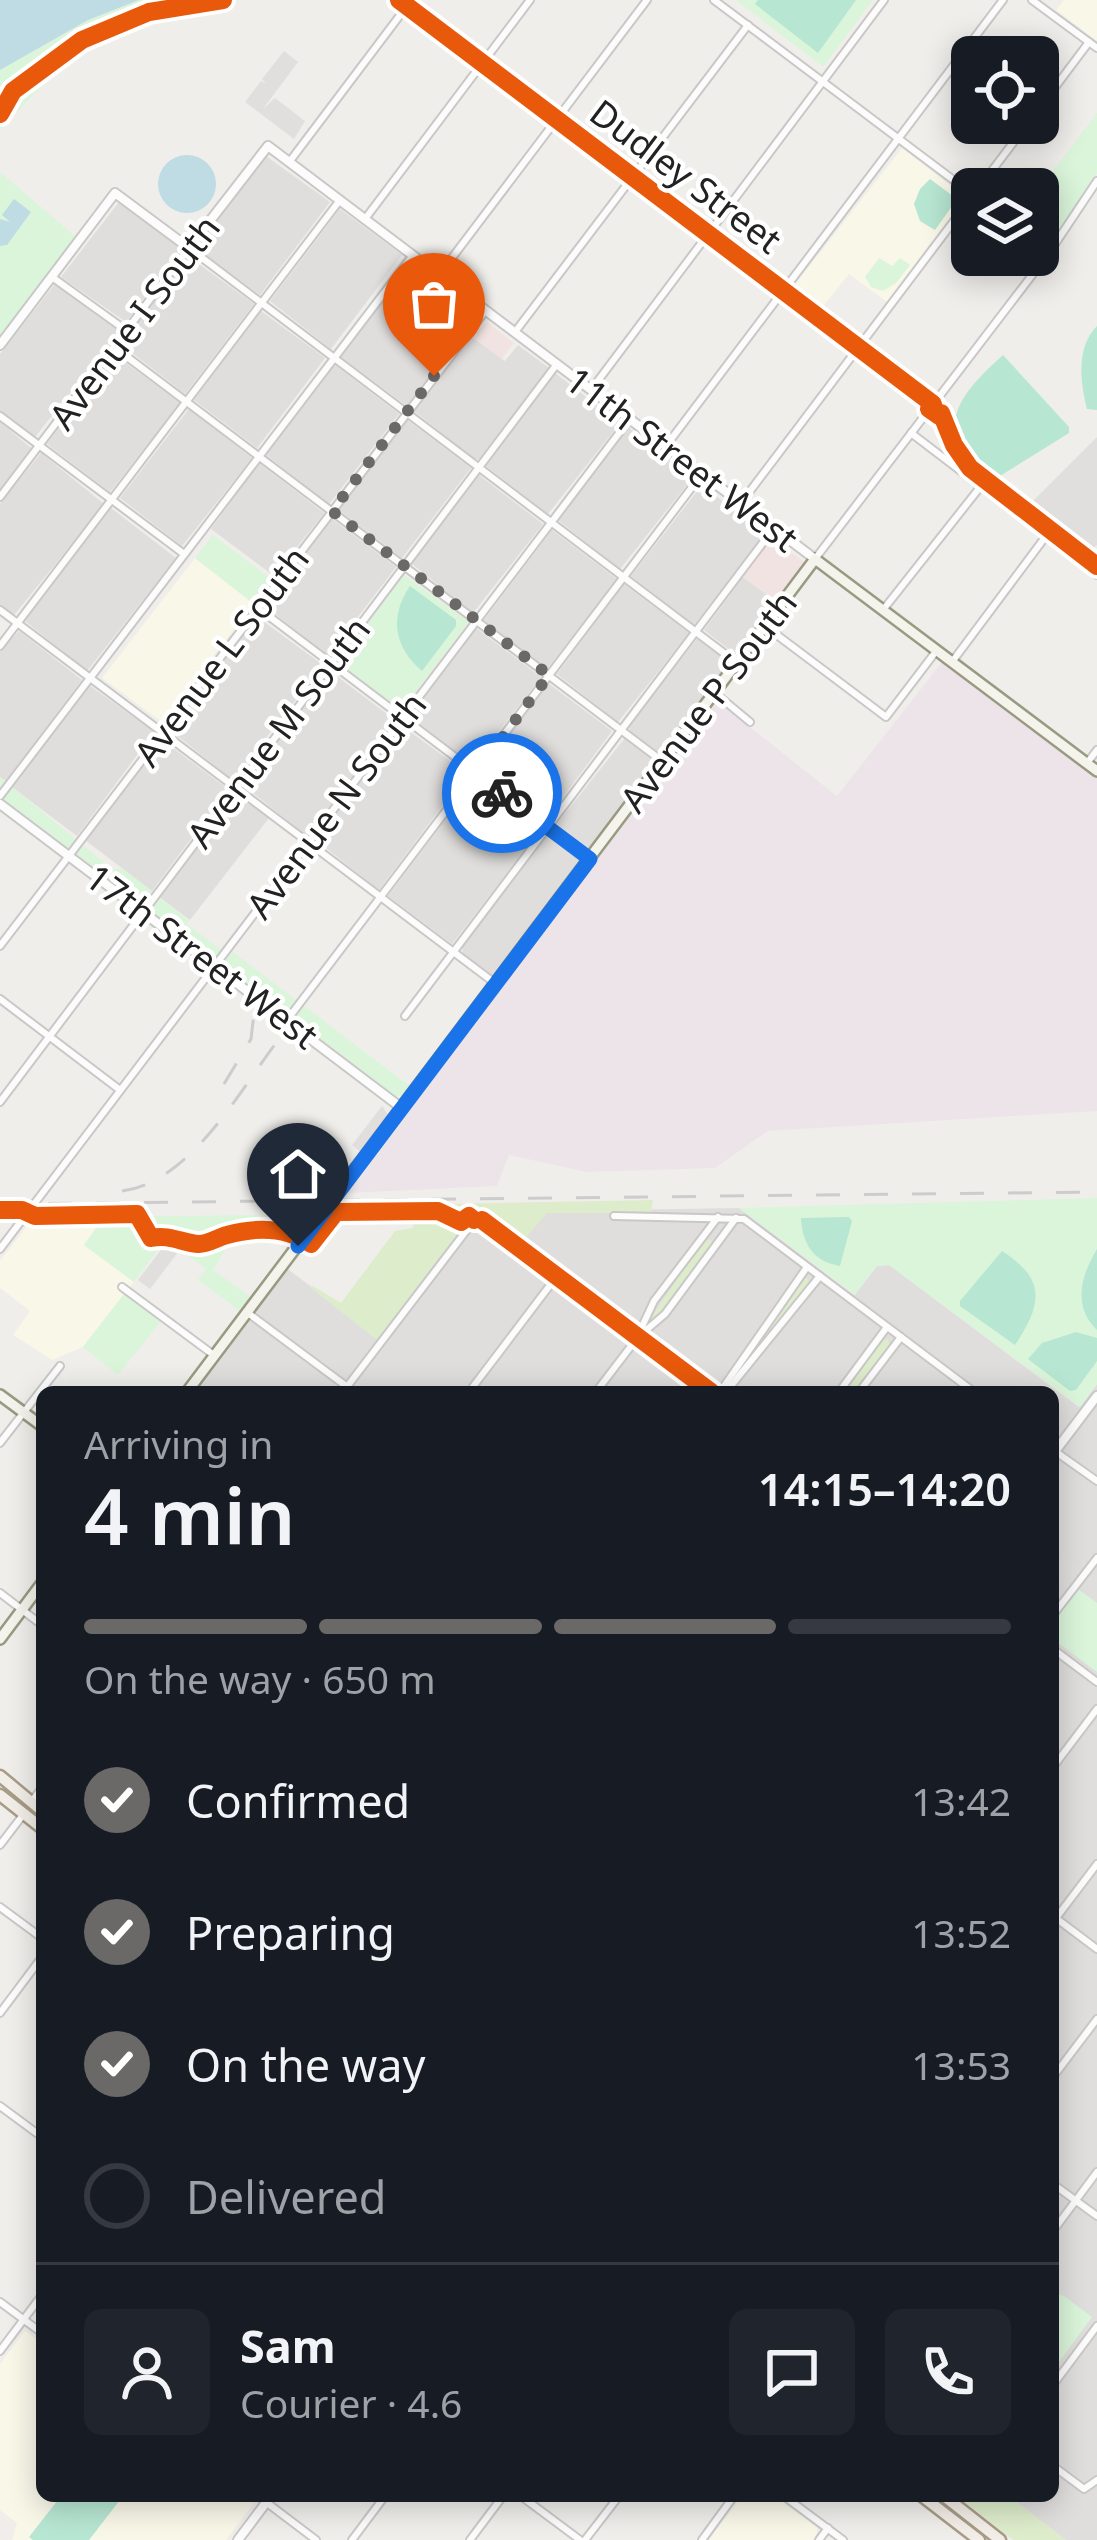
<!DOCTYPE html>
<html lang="en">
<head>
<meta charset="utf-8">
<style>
	body { margin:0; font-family:"Noto Sans",sans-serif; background:#20242c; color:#f1f3f6; height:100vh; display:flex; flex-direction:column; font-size:45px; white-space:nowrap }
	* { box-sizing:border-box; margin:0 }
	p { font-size:39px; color:#9ea1a6 }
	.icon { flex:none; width:66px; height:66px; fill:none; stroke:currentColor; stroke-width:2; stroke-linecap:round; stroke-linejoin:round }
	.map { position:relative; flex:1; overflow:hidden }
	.sheet { position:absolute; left:36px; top:1386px; width:1023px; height:1116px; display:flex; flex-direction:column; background:#171b24; border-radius:18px; box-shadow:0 6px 30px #0003 }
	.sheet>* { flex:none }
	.buttons { position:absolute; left:951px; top:36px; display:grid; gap:24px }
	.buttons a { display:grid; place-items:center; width:108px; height:108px; border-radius:18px; background:#171b24; box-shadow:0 6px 30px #0003; font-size:60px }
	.pin { position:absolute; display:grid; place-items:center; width:102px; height:102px; color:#fff; margin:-123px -51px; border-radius:50% 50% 50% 0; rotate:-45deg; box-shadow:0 0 12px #0007 }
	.pin .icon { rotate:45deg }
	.courier { position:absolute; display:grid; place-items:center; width:120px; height:120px; margin:-60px; border:9px solid #1a73e8; border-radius:50%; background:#fff; color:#222; box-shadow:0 3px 15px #0007 }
	.summary em { font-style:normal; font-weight:600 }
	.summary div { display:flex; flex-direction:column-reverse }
	.summary { display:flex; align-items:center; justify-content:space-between; height:204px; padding:0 48px }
	h1 { font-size:78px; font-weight:600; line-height:90px }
	.bar { display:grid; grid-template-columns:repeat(4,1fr); gap:18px 12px; align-content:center; height:144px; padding:0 48px }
	.bar i { height:15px; border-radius:9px; background:#363941 }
	.bar .on { background:#6a6968 }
	.bar p { grid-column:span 4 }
	.line { display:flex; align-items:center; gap:30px; padding:0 48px; border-top:3px solid #363941 }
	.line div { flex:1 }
	.round { display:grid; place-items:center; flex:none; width:126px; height:126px; border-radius:18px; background:#20242c }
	ol { padding:0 48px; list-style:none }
	li { display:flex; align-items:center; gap:36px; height:132px }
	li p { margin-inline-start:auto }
	li .icon { padding:12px; border-radius:50%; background:#6a6968; color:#fff; stroke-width:4 }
	li:last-child { color:#9ea1a6 }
	li i { width:66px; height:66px; border:6px solid #363941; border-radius:50% }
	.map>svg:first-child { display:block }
	.residential { fill:#dfdedc }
	.commercial { fill:#f1e3e1 }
	.industrial { fill:#ede4e9 }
	.education { fill:#f8f7e8 }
	.grass { fill:#ddeccb }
	.park { fill:#daf5da }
	.pitch { fill:#b7e6d2 }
	.parking { fill:#e0dfde }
	.water { fill:#bfdbe3 }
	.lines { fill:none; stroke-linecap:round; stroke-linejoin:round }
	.minor-casing { stroke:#c9c8c7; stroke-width:10 }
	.tertiary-casing { stroke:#c9c8c7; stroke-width:12 }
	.secondary-casing { stroke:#999a82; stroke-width:14 }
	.primary-casing { stroke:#a79c86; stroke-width:15 }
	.minor { stroke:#fdfcfc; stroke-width:6 }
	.tertiary { stroke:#fdfcfc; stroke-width:8 }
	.secondary { stroke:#f4f4ed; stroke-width:9 }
	.primary { stroke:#f3ede7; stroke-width:10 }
	.rail { stroke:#ccc; stroke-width:3; stroke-dasharray:24 24; stroke-linecap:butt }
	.cycleway-casing { stroke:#fff; stroke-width:26 }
	.cycleway { stroke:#e8590c; stroke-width:18 }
	.done { stroke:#6a6968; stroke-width:12; stroke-dasharray:0 21.6 }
	.route { stroke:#1a73e8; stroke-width:15 }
	.labels { text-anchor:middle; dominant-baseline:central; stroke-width:9; stroke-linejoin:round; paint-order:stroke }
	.street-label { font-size:36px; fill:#222; stroke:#fff }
</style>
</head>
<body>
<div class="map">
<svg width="1097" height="2540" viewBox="0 0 1097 2540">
	<rect width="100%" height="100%" fill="#f0eeeb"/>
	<g class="residential">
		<polygon points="266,156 330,202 260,295 195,247"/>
		<polygon points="119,202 181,248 126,322 61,277"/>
		<polygon points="340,209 402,255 331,349 270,301"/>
		<polygon points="188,256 254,304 185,394 122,345"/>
		<polygon points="410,266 418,266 445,287 435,301 467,326 407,406 341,357"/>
		<polygon points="55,284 119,331 35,437 0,411 0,354"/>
		<polygon points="261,311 325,358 257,448 194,400"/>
		<polygon points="472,337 505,361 518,345 549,368 479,459 474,459 413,410"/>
		<polygon points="114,354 180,403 110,492 47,444"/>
		<polygon points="335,365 399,414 329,504 266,455"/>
		<polygon points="555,373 620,423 548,514 486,466"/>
		<polygon points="189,409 252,458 182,546 120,498"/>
		<polygon points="407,420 471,468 402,558 339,510"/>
		<polygon points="0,422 31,448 0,490"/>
		<polygon points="629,428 693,477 620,569 558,520"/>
		<polygon points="41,453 104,504 14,615 0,606 0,504"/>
		<polygon points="259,463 324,513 274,576 211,529"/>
		<polygon points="479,475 543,524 473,613 411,563"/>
		<polygon points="702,485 765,534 694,625 631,576"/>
		<polygon points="111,508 176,558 87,671 25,621"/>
		<polygon points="332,519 396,567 328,656 265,606"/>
		<polygon points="552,530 617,579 547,669 484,620"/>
		<polygon points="743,577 777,602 736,655 704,630"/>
		<polygon points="624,584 689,633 618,722 557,674"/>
		<polygon points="256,616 323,665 233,780 170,730"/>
		<polygon points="476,628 541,677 473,765 410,717"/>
		<polygon points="19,631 82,680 6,781 0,777 0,652"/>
		<polygon points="697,639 729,662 729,667 663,752 658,753 630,732 629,726"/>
		<polygon points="330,671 395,720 307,836 243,785"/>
		<polygon points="548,683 612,731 547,819 484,775 482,770"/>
		<polygon points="89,685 154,732 77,836 12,787"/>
		<polygon points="402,726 467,773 379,890 316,840"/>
		<polygon points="625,738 653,760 654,766 590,851 586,851 556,825"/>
		<polygon points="162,740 228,789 152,891 85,840"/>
		<polygon points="475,781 540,830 452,944 388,896"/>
		<polygon points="240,796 269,818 190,920 159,897 234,797"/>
		<polygon points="552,835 582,861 497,975 492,976 463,954 462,947 547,836"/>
		<polygon points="475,1207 545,1211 739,1208 854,1295 877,1266 889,1265 1079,1407 1097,1384 1097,2540 1066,2540 1008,2496 1053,2496 1053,1392 192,1392 285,1267 377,1336"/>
	</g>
	<g class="commercial">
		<polygon points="445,287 474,310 467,326 434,301"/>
		<polygon points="487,322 514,343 502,359 472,337"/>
		<polygon points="771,539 805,562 777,602 743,577"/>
	</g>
	<polygon class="industrial" points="942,662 1097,778 1097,1111 768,1131 715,1168 587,1172 509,1155 497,1186 348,1193 716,700 837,796"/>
	<g class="education">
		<polygon points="1064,0 1097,0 1097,41 1056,10"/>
		<polygon points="902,148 964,196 964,200 887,302 849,274 820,310 793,287"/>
		<polygon points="195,558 254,604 162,722 102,678"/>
		<polygon points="44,1216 104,1216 84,1245 134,1282 83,1347 52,1360 13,1335 30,1311 0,1288 0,1261 33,1218"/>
		<polygon points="25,2331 42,2343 42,2496 242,2496 253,2504 226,2540 12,2540 17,2523 0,2510 0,2364"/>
		<polygon points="742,2496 774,2496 817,2528 817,2534 813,2540 709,2540"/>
	</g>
	<g class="grass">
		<polygon points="653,1200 651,1213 547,1213 521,1243 479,1212 474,1213 377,1340 311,1288 313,1286 341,1303 395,1231 413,1228 414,1217 364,1215 348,1206"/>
		<polygon points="704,1240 711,1240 712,1246 665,1309 646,1325"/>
		<polygon points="803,1278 808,1279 809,1286 725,1390"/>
		<polygon points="888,1339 890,1347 856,1392 844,1392 882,1341"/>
		<polygon points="957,2496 1008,2496 1066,2540 1013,2540"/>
	</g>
	<g class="park">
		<polygon points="139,0 230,1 195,16 124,28 80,45 0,130 0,70 88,20"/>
		<polygon points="736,0 873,0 823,67"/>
		<polygon points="1097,113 1097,173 1048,246 1038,238 1038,191"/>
		<polygon points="0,172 77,238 0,337"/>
		<polygon points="879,258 892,266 900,258 910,265 896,283 883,291 871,287 865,277"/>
		<polygon points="213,535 271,579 254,604 195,558"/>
		<polygon points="404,575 469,622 402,710 338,663"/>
		<polygon points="0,777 112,869 123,869 189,920 187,924 229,956 233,952 411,1087 403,1096 395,1096 0,797"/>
		<polygon points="1097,1198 1097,1384 1080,1407 889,1265 877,1266 855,1295 739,1208"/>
		<polygon points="133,1210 145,1216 310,1215 291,1241 230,1241 213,1270 252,1298 241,1312 198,1280 206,1269 166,1239 134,1282 84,1245 109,1211"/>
		<polygon points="124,1294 161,1321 118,1375 83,1347"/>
		<polygon points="1078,1589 1097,1603 1097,1672 1053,1639 1053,1622"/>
		<polygon points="1053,2293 1064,2296 1092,2317 1053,2370"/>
	</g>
	<g class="pitch">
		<polygon points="758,0 856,0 818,53 755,4"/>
		<polygon points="930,179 957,199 935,230 920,221 914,204 920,189"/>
		<path d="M1097 326V410L1087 409C1080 382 1076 347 1097 326Z"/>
		<path d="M1003 355 1069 427V433L992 481C929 433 955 398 1003 355Z"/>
		<path d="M410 586 456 620V626L422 671C394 647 389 617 410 586Z"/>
		<path d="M849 1217 852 1221 840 1266C814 1262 802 1244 801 1218Z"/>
		<path d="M1097 1249V1330C1072 1306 1081 1276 1097 1249Z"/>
		<path d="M1002 1251C1047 1280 1042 1304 1015 1345L960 1306V1301Z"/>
		<polygon points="1076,1332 1097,1338 1097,1361 1076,1390 1070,1391 1028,1359 1042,1343"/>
		<polygon points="61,2496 123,2496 89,2540 33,2540 29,2537"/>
	</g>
	<g class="parking">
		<polygon points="284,51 298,62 263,109 275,98 305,121 294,139 245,102 261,81 266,84 262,79"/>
		<polygon points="1097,437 1097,545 1088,553 1031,503"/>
		<polygon points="382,1106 389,1116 361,1152 352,1145"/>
		<polygon points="167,1242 179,1251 150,1289 138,1280"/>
		<polygon points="1062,1553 1082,1569 1067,1590 1053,1579 1053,1564"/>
	</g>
	<g class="water">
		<polygon points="0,0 139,0 88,20 0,70"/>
		<circle cx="187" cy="184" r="29"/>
		<polygon points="14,199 31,212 7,245 0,246 0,219 10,222 2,215"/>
	</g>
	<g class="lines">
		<g class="minor-casing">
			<g id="minor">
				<polyline points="399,0 933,404"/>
				<polyline points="714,0 972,194"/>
				<polyline points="1032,0 1097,48"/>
				<polyline points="1038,110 1089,42"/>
				<polyline points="290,161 407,6"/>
				<polyline points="978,189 1028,123"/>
				<polyline points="365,219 530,0"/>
				<polyline points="1038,244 1049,253"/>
				<polyline points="439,275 647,0"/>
				<polyline points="52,277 127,331"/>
				<polyline points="515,332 748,25"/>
				<polyline points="114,347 662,761"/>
				<polyline points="591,390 884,0"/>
				<polyline points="0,416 184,554"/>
				<polyline points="911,433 1097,575"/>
				<polyline points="666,446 1003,0"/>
				<polyline points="0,497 189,248 737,663"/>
				<polyline points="741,503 972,197"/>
				<polyline points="815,559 1049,253 1097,181"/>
				<polyline points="258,608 590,859"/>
				<polyline points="0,610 496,984"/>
				<polyline points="883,610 981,486"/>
				<polyline points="765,626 886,717 937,650"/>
				<polyline points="0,646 340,200"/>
				<polyline points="952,662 1046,536"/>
				<polyline points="715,693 750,722"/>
				<polyline points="1087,763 1097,750"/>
				<polyline points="0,796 413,255"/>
				<polyline points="0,946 486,310"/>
				<polyline points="0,999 120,1090"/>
				<polyline points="405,1016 774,528"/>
				<polyline points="287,1020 702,474"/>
				<polyline points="0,1102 557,364"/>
				<polyline points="614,1216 744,1219 974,1392"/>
				<polyline points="0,1249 629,420"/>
				<polyline points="122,1287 215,1356"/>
				<polyline points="248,1313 354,1392"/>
				<polyline points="639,1333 654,1301 718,1217"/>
				<polyline points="343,1392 476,1218 711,1392"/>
				<polyline points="469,1392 557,1276"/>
				<polyline points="596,1392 638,1337 665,1314 736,1218"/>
				<polyline points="720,1392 807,1267"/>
				<polyline points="726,1392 820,1276"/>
				<polyline points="839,1392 887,1327"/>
				<polyline points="859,1392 901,1337"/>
				<polyline points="0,1443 60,1366"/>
				<polyline points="1056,1452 1097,1481"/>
				<polyline points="0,1593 42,1625"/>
				<polyline points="1053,1615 1097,1558"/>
				<polyline points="1053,1649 1097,1682"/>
				<polyline points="1053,1767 1097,1709"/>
				<polyline points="31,1802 42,1788"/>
				<polyline points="0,1845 23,1815"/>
				<polyline points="0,1907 42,1938"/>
				<polyline points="1057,1919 1097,1949"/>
				<polyline points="1053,1922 1097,1864"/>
				<polyline points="0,2013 42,1957"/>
				<polyline points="1053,2077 1097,2019"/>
				<polyline points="0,2106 42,2137"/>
				<polyline points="1053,2184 1097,2216"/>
				<polyline points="1053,2231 1097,2172"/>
				<polyline points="0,2302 42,2333"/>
				<polyline points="0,2351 42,2295"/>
				<polyline points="1053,2385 1097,2326"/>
				<polyline points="1053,2466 1084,2489 1097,2480"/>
				<polyline points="258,2496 316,2540"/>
				<polyline points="521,2496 580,2540"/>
				<polyline points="784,2496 843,2540"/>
				<polyline points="352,2540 385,2496"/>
				<polyline points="470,2540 503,2496"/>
				<polyline points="585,2540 619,2496"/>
				<polyline points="702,2540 734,2496"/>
				<polyline points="819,2540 828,2528"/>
			</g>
		</g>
		<g class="tertiary-casing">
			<g id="tertiary">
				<polyline points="0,345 115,193 189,248 268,146 815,559"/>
				<polyline points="0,804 403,1109"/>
				<polyline points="1053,1454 1097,1396"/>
				<polyline points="238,2540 271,2496"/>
			</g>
		</g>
		<g class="secondary-casing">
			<g id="secondary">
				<polyline points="187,1392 815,559 1097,771"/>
				<polyline points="0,1395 42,1426"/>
				<polyline points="0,1639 42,1583"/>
			</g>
		</g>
		<g class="primary-casing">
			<g id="primary">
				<polyline points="0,1776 42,1811"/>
				<polyline points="0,1795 42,1828"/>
				<polyline points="922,2496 979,2540"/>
				<polyline points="944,2496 1000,2540"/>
			</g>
		</g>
		<use href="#minor" class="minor"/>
		<use href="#tertiary" class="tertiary"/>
		<use href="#secondary" class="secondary"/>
		<use href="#primary" class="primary"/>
		<g class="rail">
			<polyline points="224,1084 251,1039 255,1004"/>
			<path d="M122 1191C191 1182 239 1091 279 1039"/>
			<polyline points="0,1204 1097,1192"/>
		</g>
		<g class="cycleway-casing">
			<g id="cycleway">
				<polyline points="399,0 933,404"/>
				<polyline points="0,114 13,91 82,40 149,12 223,0"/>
				<polyline points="929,409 939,416 941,413 954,445 970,468 1097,566"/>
				<path d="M0 1210H22L35 1216 137 1214 151 1238C170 1234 182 1243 199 1244 208 1244 219 1237 227 1235 256 1227 287 1227 311 1244L336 1212 438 1211 461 1222 469 1216 474 1220"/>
				<polyline points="482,1220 711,1392"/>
			</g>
		</g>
		<use href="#cycleway" class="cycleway"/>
	</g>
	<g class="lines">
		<polyline class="done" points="434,376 332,511 549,675 476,773 502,793"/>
		<polyline class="route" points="298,1246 590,859 502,793"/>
	</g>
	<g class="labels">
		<g class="street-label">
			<text transform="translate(686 176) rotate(37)">Dudley Street</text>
			<text transform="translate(134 322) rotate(-53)">Avenue I South</text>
			<text transform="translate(682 459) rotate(37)">11th Street West</text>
			<text transform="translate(221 656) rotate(-53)">Avenue L South</text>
			<text transform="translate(708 701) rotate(-53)">Avenue P South</text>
			<text transform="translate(278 732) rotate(-53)">Avenue M South</text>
			<text transform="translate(336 805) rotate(-53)">Avenue N South</text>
			<text transform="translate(202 956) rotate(37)">17th Street West</text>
		</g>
	</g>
</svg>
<div class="buttons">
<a><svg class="icon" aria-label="locate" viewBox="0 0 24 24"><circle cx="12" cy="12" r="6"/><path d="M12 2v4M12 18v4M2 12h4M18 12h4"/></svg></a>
<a><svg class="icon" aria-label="layers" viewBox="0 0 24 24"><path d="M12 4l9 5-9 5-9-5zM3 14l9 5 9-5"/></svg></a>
</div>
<div class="pin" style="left:434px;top:376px;background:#ea580c"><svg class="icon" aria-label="bag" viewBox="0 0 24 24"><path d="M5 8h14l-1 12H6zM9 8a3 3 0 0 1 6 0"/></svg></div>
<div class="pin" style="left:298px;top:1246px;background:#1f2937"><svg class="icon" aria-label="home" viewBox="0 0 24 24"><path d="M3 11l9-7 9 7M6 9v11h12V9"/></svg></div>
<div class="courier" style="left:502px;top:793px"><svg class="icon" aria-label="bike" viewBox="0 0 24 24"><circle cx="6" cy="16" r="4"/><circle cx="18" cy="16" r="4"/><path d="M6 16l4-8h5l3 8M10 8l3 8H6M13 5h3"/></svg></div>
<section class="sheet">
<div class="summary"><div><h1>4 min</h1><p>Arriving in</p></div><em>14:15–14:20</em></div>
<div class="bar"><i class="on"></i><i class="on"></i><i class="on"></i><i></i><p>On the way · 650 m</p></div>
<ol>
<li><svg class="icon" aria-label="check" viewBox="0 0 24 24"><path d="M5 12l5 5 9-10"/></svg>Confirmed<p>13:42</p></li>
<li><svg class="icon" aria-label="check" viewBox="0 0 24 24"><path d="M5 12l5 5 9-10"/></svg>Preparing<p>13:52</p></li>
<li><svg class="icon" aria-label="check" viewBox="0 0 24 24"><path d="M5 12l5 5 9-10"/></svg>On the way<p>13:53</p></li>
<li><i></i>Delivered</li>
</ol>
<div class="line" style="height:216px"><a class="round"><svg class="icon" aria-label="person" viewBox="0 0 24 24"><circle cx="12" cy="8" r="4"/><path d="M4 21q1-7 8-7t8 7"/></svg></a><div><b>Sam</b><p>Courier · 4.6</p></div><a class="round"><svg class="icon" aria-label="chat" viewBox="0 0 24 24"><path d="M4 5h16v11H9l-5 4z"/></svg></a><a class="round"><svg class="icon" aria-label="phone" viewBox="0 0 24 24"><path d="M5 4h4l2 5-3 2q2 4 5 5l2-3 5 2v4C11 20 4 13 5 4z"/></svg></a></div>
</section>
</div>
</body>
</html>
